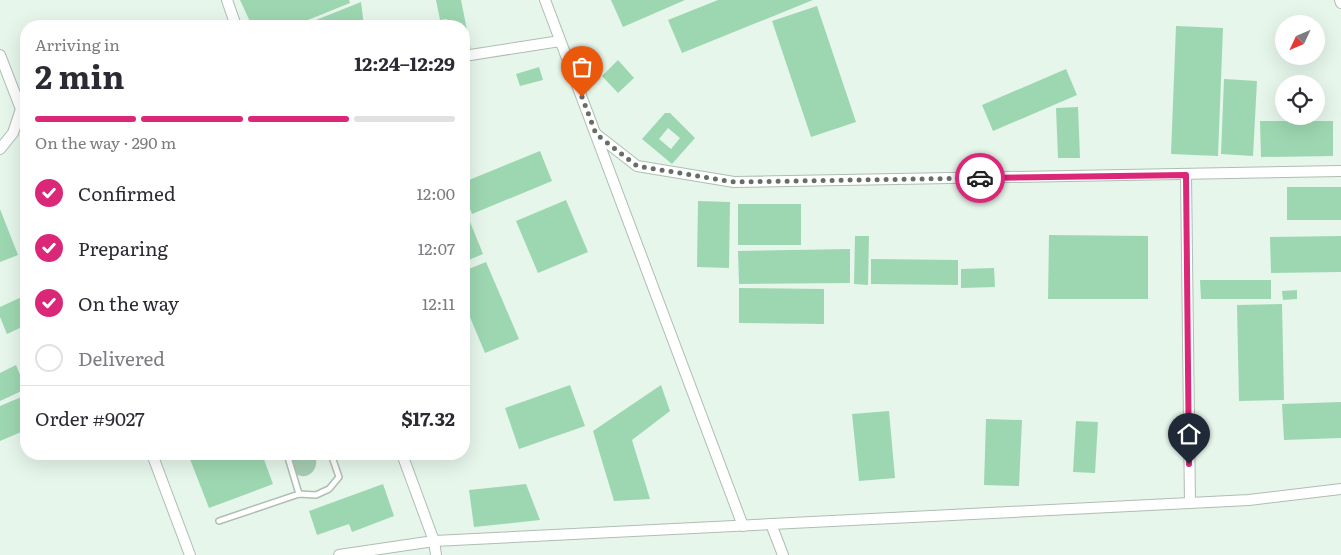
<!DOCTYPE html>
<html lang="en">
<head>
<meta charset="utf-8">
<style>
	body { margin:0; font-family:Literata,serif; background:#f2f2f3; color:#2b2b33; height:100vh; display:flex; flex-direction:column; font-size:19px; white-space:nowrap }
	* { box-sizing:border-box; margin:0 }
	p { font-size:16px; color:#7c7c81 }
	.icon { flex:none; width:28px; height:28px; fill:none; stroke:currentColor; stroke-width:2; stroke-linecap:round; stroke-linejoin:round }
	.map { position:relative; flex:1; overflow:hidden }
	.sheet { position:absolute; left:20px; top:20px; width:450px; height:440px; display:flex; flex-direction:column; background:#fff; border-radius:20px; box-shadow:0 5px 20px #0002 }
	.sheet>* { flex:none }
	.needle { width:32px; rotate:226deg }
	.controls { position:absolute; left:1275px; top:15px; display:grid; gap:10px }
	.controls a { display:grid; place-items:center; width:50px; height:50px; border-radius:50%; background:#fff; box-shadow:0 5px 20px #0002; font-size:25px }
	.pin { position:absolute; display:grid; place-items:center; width:42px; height:42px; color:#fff; margin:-51px -21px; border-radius:50% 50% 50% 0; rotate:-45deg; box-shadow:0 0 5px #0007 }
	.pin .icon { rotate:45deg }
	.courier { position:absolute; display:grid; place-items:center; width:50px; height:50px; margin:-25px; border:4px solid #db2777; border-radius:50%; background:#fff; color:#222; box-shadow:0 1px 6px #0007 }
	.summary em { font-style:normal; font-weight:700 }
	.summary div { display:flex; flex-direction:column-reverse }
	.summary { display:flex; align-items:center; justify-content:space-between; height:85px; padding:0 15px }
	h1 { font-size:32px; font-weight:700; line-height:38px }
	.bar { display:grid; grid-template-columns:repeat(4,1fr); gap:8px 5px; align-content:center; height:60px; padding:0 15px }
	.bar i { height:6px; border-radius:4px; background:#e1e1e2 }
	.bar .on { background:#db2777 }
	.bar p { grid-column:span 4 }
	.line { display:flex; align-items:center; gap:12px; padding:0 15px; border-top:1px solid #e1e1e2 }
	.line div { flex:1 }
	ol { padding:0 15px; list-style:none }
	li { display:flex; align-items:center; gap:15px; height:55px }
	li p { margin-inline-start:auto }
	li .icon { padding:5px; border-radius:50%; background:#db2777; color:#fff; stroke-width:4 }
	li:last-child { color:#7c7c81 }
	li i { width:28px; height:28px; border:2px solid #e1e1e2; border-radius:50% }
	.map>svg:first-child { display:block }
	.green { fill:#a7cdb3 }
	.building { fill:#9dd7b1; fill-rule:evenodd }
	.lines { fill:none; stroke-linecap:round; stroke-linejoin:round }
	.service-casing { stroke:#afbeb3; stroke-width:8 }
	.minor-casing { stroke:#afbeb3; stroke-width:12 }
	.service { stroke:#fff; stroke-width:5 }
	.minor { stroke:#fff; stroke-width:10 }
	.done { stroke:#656f68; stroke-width:5; stroke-dasharray:0 9 }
	.route { stroke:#db2777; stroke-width:6 }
</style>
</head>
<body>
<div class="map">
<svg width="1341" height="555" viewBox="0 0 1341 555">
	<rect width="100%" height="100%" fill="#e6f6eb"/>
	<path class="green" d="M285 454H315C321 471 305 483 294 472 290 468 288 459 285 454Z"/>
	<g class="building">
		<polygon points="240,0 349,0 350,3 293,26 252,26"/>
		<polygon points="436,0 461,0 471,50 464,52 464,26 449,26 447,19 440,20"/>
		<polygon points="611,0 685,0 623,27"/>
		<polygon points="718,0 813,0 682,53 668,20"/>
		<polygon points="361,2 364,26 301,26"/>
		<polygon points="817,6 856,122 811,137 772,21"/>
		<polygon points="1176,26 1223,28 1218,156 1171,154"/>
		<polygon points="618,60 634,78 618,93 602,76"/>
		<polygon points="539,67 543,80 520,86 516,74"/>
		<polygon points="1066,69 1077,95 993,131 982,105"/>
		<polygon points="1224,79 1257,81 1253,156 1221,154"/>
		<polygon points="1078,107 1080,158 1058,158 1056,108"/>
		<path d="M665 113H670L695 138 672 164 642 139ZM668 128 680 138 671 149 659 139Z"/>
		<polygon points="1260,121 1333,121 1333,156 1261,157"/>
		<polygon points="540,151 552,181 472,214 464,194 464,182"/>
		<rect x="1287" y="187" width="54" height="33"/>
		<polygon points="566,200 588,252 538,273 516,221"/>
		<polygon points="698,201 730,202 729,268 697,267"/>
		<rect x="738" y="204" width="63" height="41"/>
		<polygon points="464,207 483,254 464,262"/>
		<polygon points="0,209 18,255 0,262"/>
		<polygon points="1049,235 1148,236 1148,299 1048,299"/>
		<polygon points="855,236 869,236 868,285 854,284"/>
		<polygon points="1341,236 1341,272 1271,273 1270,237"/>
		<polygon points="850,249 850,283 739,284 738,251"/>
		<polygon points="871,259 958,260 958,285 871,284"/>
		<polygon points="486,262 519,339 485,353 464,303 464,271"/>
		<polygon points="994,268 995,287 961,288 961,269"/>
		<polygon points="1200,280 1271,280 1271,299 1201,299"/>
		<polygon points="739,288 824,289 824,324 739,323"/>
		<polygon points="1297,290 1297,299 1283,300 1282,291"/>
		<polygon points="26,295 26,325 7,334 0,317 0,307"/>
		<polygon points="1282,304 1284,400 1239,401 1237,305"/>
		<polygon points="16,365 26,389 0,401 0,373"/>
		<polygon points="570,385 585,426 519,449 505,408"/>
		<polygon points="661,385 670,411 632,440 650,499 614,501 593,431"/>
		<polygon points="26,395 26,430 0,441 0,406"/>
		<polygon points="1341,402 1341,438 1284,440 1282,404"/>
		<polygon points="889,411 895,478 859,481 852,414"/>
		<polygon points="986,419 1022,420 1019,486 984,485"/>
		<polygon points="1076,421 1098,422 1095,473 1073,472"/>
		<polygon points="188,454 262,454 273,484 209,508"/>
		<polygon points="383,484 394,516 352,532 349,524 317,535 309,511"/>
		<polygon points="526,484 540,520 474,527 469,490"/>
	</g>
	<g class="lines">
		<g class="service-casing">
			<g id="service">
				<polyline points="287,454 299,494"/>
				<polyline points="219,521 299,494 316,495 329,489 339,477 331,454"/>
			</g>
		</g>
		<g class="minor-casing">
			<g id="minor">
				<polyline points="227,0 236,26"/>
				<polyline points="545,0 743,526"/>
				<polyline points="1340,0 1341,3"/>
				<polyline points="0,55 26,122"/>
				<polyline points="464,56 560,41"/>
				<polyline points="596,134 637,166 734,182 1341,171"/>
				<polyline points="0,149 13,133 21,109"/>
				<polyline points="1186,175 1190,503"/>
				<polyline points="152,454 190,555"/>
				<polyline points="402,454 434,541 436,555"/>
				<polyline points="771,524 783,555"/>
				<polyline points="339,555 434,541 1249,500 1341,489"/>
			</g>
		</g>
		<use href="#service" class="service"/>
		<use href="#minor" class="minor"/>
	</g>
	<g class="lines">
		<polyline class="done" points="582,97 596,134 637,166 734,182 980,178"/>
		<polyline class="route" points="980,178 1186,175 1189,464"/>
	</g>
</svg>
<div class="controls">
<a><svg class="needle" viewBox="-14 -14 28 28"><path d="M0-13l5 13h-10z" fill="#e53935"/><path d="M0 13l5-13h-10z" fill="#7c7c81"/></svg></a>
<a><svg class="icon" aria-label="locate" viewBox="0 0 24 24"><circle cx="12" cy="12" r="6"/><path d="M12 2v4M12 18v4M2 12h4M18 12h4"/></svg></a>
</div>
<div class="pin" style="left:582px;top:97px;background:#ea580c"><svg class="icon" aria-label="bag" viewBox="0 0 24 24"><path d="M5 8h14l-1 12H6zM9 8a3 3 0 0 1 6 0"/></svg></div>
<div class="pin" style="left:1189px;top:464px;background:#1f2937"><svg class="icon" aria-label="home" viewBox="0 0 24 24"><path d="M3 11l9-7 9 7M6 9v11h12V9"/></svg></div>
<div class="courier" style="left:980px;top:178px"><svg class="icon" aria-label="car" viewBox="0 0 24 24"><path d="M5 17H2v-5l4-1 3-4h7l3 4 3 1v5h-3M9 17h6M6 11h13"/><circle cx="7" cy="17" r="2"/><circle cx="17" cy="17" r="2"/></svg></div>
<section class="sheet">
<div class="summary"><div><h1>2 min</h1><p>Arriving in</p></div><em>12:24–12:29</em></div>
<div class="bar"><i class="on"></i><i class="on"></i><i class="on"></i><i></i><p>On the way · 290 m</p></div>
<ol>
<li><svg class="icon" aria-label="check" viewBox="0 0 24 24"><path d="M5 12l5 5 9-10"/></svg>Confirmed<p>12:00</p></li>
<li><svg class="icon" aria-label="check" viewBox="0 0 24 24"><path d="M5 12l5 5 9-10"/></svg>Preparing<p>12:07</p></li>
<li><svg class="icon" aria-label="check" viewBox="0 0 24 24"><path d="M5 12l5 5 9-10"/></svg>On the way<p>12:11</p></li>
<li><i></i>Delivered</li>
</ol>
<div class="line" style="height:65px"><div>Order #9027</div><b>$17.32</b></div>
</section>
</div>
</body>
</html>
